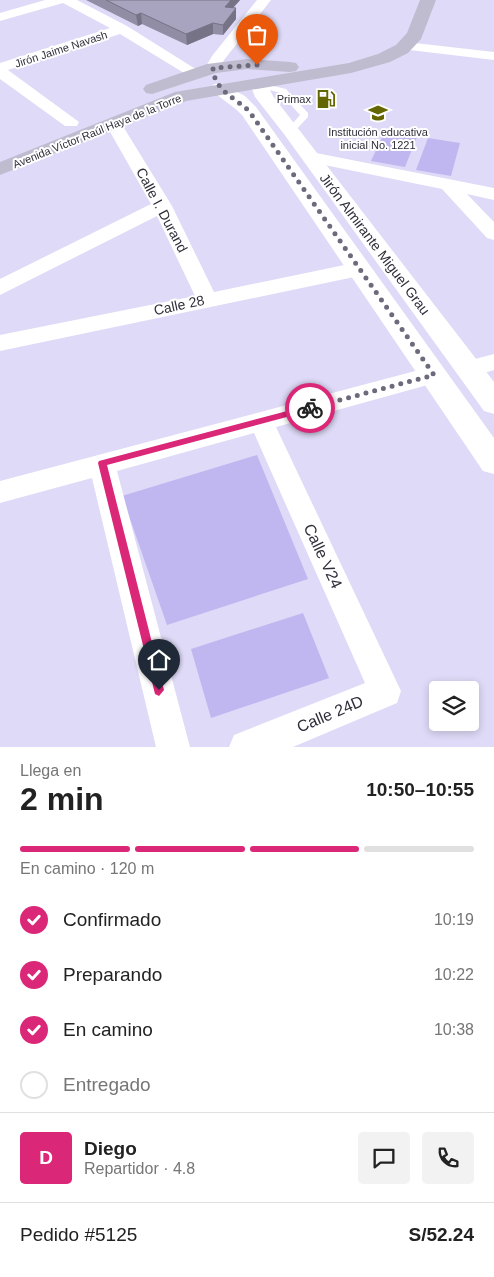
<!DOCTYPE html>
<html lang="es">
<head>
<meta charset="utf-8">
<style>
	body { margin:0; font-family:Arial,sans-serif; background:#f2f2f2; color:#222; height:100vh; display:flex; flex-direction:column; font-size:19px; white-space:nowrap }
	* { box-sizing:border-box; margin:0 }
	p { font-size:16px; color:#767676 }
	.icon { flex:none; width:28px; height:28px; fill:none; stroke:currentColor; stroke-width:2; stroke-linecap:round; stroke-linejoin:round }
	.map { position:relative; height:747px; overflow:hidden }
	.side { display:flex; flex-direction:column; background:#fff; flex:1 }
	.side>* { flex:none }
	.buttons { position:absolute; left:429px; top:681px; display:grid; gap:10px }
	.buttons a { display:grid; place-items:center; width:50px; height:50px; border-radius:5px; background:#fff; box-shadow:0 2px 8px #0003; font-size:25px }
	.pin { position:absolute; display:grid; place-items:center; width:42px; height:42px; color:#fff; margin:-51px -21px; border-radius:50% 50% 50% 0; rotate:-45deg; box-shadow:0 0 5px #0007 }
	.pin .icon { rotate:45deg }
	.courier { position:absolute; display:grid; place-items:center; width:50px; height:50px; margin:-25px; border:4px solid #db2777; border-radius:50%; background:#fff; color:#222; box-shadow:0 1px 6px #0007 }
	.head em { font-style:normal; font-weight:600 }
	.head div { display:flex; flex-direction:column-reverse }
	.head { display:flex; align-items:center; justify-content:space-between; height:85px; padding:0 20px }
	h1 { font-size:32px; font-weight:600; line-height:38px }
	.bar { display:grid; grid-template-columns:repeat(4,1fr); gap:8px 5px; align-content:center; height:60px; padding:0 20px }
	.bar i { height:6px; border-radius:4px; background:#e0e0e0 }
	.bar .active { background:#db2777 }
	.bar p { grid-column:span 4 }
	.line { display:flex; align-items:center; gap:12px; padding:0 20px; border-top:1px solid #e0e0e0 }
	.line div { flex:1 }
	.round { display:grid; place-items:center; flex:none; width:52px; height:52px; border-radius:5px; background:#f2f2f2 }
	ol { padding:0 20px; list-style:none }
	li { display:flex; align-items:center; gap:15px; height:55px }
	li p { margin-inline-start:auto }
	li .icon { padding:5px; border-radius:50%; background:#db2777; color:#fff; stroke-width:4 }
	li:last-child { color:#767676 }
	li i { width:28px; height:28px; border:2px solid #e0e0e0; border-radius:50% }
	.map>svg:first-child { display:block }
	.green { fill:#c0b7f1 }
	.lines { fill:none; stroke-linecap:round; stroke-linejoin:round }
	.service { fill:#fff; fill-rule:evenodd }
	.minor { fill:#fff; fill-rule:evenodd }
	.tertiary { fill:#fff; fill-rule:evenodd }
	.secondary { fill:#bfbccf; fill-rule:evenodd }
	.wall { fill:#908da5 }
	.shaded-wall { fill:#767386 }
	.building { fill:#a8a4c0; stroke:#767386 }
	.route { fill:#db2777 }
	.done { stroke:#6d6a7c; stroke-width:5; stroke-dasharray:0 9 }
	.labels { text-anchor:middle; dominant-baseline:central; stroke-width:4; stroke-linejoin:round; paint-order:stroke }
	.far-street-label { font-size:11px; fill:#302e39; stroke:#fff }
	.far-poi-label { font-size:11px; fill:#302e39; stroke:#fff; text-anchor:end }
	.street-label { font-size:14px; fill:#302e39; stroke:#fff }
	.near-street-label { font-size:16px; fill:#302e39; stroke:#fff }
</style>
</head>
<body>
<div class="map">
<svg width="494" height="747" viewBox="0 0 494 747">
	<rect width="100%" height="100%" fill="#dedaf7"/>
	<g class="green">
		<polygon points="385,131 417,137 405,167 371,161"/>
		<polygon points="428,138 460,143 451,176 416,170"/>
		<polygon points="257,455 308,579 167,625 122,496"/>
		<polygon points="303,613 329,678 211,718 191,649"/>
	</g>
	<g class="lines">
		<polygon class="service" points="256,82 286,89 308,113 308,117 294,132 287,130 300,115 280,93 256,86"/>
		<g class="minor">
			<polygon points="45,0 77,0 127,26 202,73 199,76 189,76 120,34 8,70 79,122 77,126 65,126 0,79 0,63 110,28 63,3 0,21 0,13"/>
			<polygon points="257,0 271,0 224,60 218,71 208,71 205,68 212,56"/>
			<polygon points="406,42 494,52 494,60 401,49 399,46"/>
			<polygon points="113,118 119,119 121,123 172,206 214,292 359,262 366,264 369,269 366,274 359,276 0,351 0,335 195,296 157,216 0,295 0,279 151,204 105,123 107,119"/>
			<polygon points="311,152 494,188 494,200 467,194 494,222 494,240 487,238 442,189 305,161 302,157 305,153"/>
			<polygon points="494,354 494,370 468,378 460,375 456,369 460,363"/>
			<polygon points="434,366 442,369 446,375 442,381 276,427 401,691 397,703 293,747 229,747 234,735 365,683 254,433 117,471 190,747 156,747 92,478 0,503 0,481"/>
		</g>
		<g class="tertiary">
			<polygon points="259,79 265,80 273,96 494,382 494,414 484,411 284,134 255,97 250,84 253,80"/>
			<path d="M220 83 245 96 256 107 494 438V474L483 471 242 115C233 105 218 98 211 88L214 84Z"/>
		</g>
		<g class="secondary">
			<polygon points="420,0 436,0 421,39 408,53 390,62 351,73 186,101 0,175 0,162 175,92 349,63 378,54 396,45 407,33"/>
			<polygon points="247,59 290,62 296,63 299,67 296,71 290,72 247,69 216,73 152,94 146,93 143,89 146,85 207,64"/>
		</g>
	</g>
	<polygon class="wall" points="86,0 240,0 233,8 236,19 223,35 213,34 187,45 142,24 138,26"/>
	<g class="shaded-wall">
		<polygon points="231,0 240,0 225,17 225,7"/>
		<polygon points="236,8 236,19 223,35 223,25"/>
		<polygon points="141,13 142,24 138,26 136,15"/>
		<polygon points="213,23 213,34 187,45 186,34"/>
	</g>
	<polygon class="building" points="106,0 231,0 225,7 236,8 223,25 213,23 186,34 141,13 136,15"/>
	<polygon class="route" points="310,405 314,408 313,410 107,465 164,690 159,696 155,694 98,463 99,461"/>
	<g class="lines">
		<path class="done" d="M257 65 213 68C214 90 234 97 249 111L434 375 310 408"/>
	</g>
	<defs>
		<g id="fuel-bare" transform="scale(1.5)"><path d="M-5.5-6h7V0h2V4h1.3V-2.5L3-4.5l.8-.8L6-3V5H2.5V1h-1V6h-7ZM-4.2-4.7v3.2H.2V-4.7Z" fill="#636601" stroke="#fff" stroke-width="2.5" paint-order="stroke"/></g>
		<g id="school-bare" transform="scale(1.5)"><path d="M0-5L7-2L0 1L-7-2ZM-4 1L0 2.5L4 1V4Q0 6-4 4Z" fill="#636601" stroke="#fff" stroke-width="2.5" paint-order="stroke"/></g>
	</defs>
	<g fill-rule="evenodd">
		<use href="#fuel-bare" x="326" y="99"/>
		<use href="#school-bare" x="378" y="113"/>
	</g>
	<g class="labels">
		<g class="far-street-label">
			<text transform="translate(61 49) rotate(-18)">Jirón Jaime Navash</text>
			<text transform="translate(97 131) rotate(-22)">Avenida Víctor Raúl Haya de la Torre</text>
		</g>
		<g class="far-poi-label">
			<text x="311" y="99">Primax</text>
			<text x="378" y="132" text-anchor="middle">Institución educativa<tspan x="378" dy="13">inicial No. 1221</tspan></text>
		</g>
		<g class="street-label">
			<text transform="translate(162 210) rotate(62)">Calle I. Durand</text>
			<text transform="translate(375 244) rotate(53)">Jirón Almirante Miguel Grau</text>
			<text transform="translate(179 305) rotate(-12)">Calle 28</text>
		</g>
		<g class="near-street-label">
			<text transform="translate(323 556) rotate(65)">Calle V24</text>
			<text transform="translate(330 714) rotate(-23)">Calle 24D</text>
		</g>
	</g>
</svg>
<div class="buttons">
<a><svg class="icon" aria-label="layers" viewBox="0 0 24 24"><path d="M12 4l9 5-9 5-9-5zM3 14l9 5 9-5"/></svg></a>
</div>
<div class="pin" style="left:257px;top:65px;background:#ea580c"><svg class="icon" aria-label="bag" viewBox="0 0 24 24"><path d="M5 8h14l-1 12H6zM9 8a3 3 0 0 1 6 0"/></svg></div>
<div class="pin" style="left:159px;top:690px;background:#1f2937"><svg class="icon" aria-label="home" viewBox="0 0 24 24"><path d="M3 11l9-7 9 7M6 9v11h12V9"/></svg></div>
<div class="courier" style="left:310px;top:408px"><svg class="icon" aria-label="bike" viewBox="0 0 24 24"><circle cx="6" cy="16" r="4"/><circle cx="18" cy="16" r="4"/><path d="M6 16l4-8h5l3 8M10 8l3 8H6M13 5h3"/></svg></div>
</div>
<section class="side">
<div class="head"><div><h1>2 min</h1><p>Llega en</p></div><em>10:50–10:55</em></div>
<div class="bar"><i class="active"></i><i class="active"></i><i class="active"></i><i></i><p>En camino · 120 m</p></div>
<ol>
<li><svg class="icon" aria-label="check" viewBox="0 0 24 24"><path d="M5 12l5 5 9-10"/></svg>Confirmado<p>10:19</p></li>
<li><svg class="icon" aria-label="check" viewBox="0 0 24 24"><path d="M5 12l5 5 9-10"/></svg>Preparando<p>10:22</p></li>
<li><svg class="icon" aria-label="check" viewBox="0 0 24 24"><path d="M5 12l5 5 9-10"/></svg>En camino<p>10:38</p></li>
<li><i></i>Entregado</li>
</ol>
<div class="line" style="height:90px"><b class="round" style="background:#db2777;color:#fff">D</b><div><b>Diego</b><p>Repartidor · 4.8</p></div><a class="round"><svg class="icon" aria-label="chat" viewBox="0 0 24 24"><path d="M4 5h16v11H9l-5 4z"/></svg></a><a class="round"><svg class="icon" aria-label="phone" viewBox="0 0 24 24"><path d="M5 4h4l2 5-3 2q2 4 5 5l2-3 5 2v4C11 20 4 13 5 4z"/></svg></a></div>
<div class="line" style="height:65px"><div>Pedido #5125</div><b>S/52.24</b></div>
</section>
</body>
</html>
